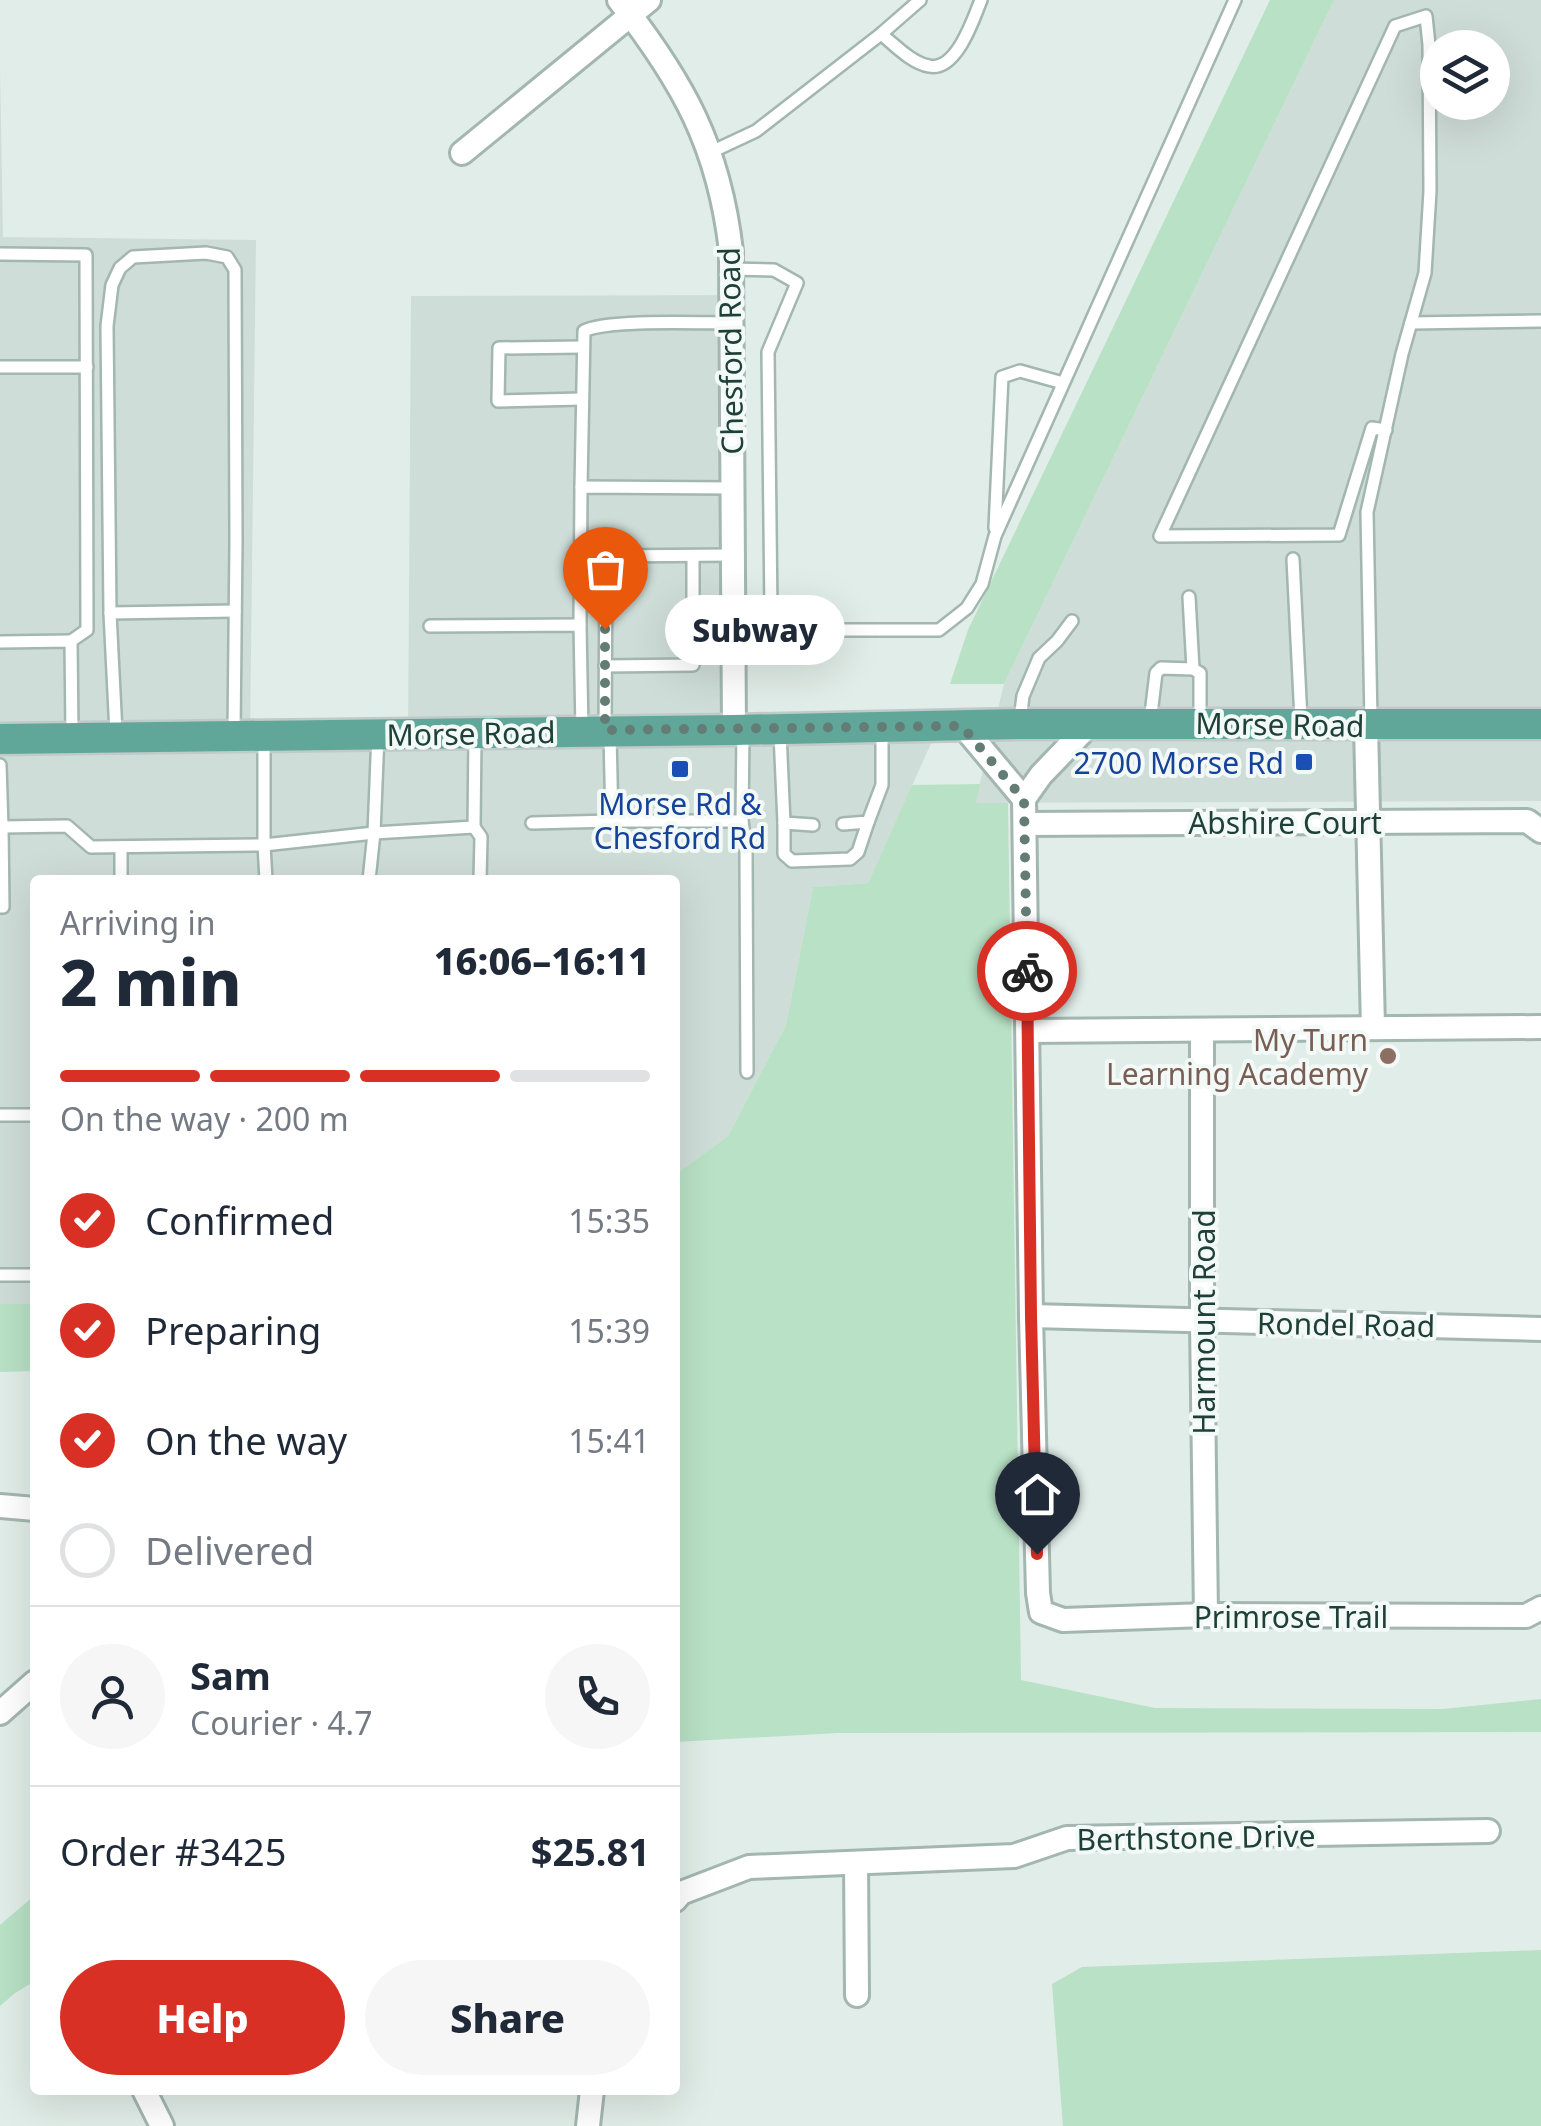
<!DOCTYPE html>
<html lang="en">
<head>
<meta charset="utf-8">
<style>
	body { margin:0; font-family:"Noto Sans",sans-serif; background:#f6f6f7; color:#1f2937; height:100vh; display:flex; flex-direction:column; font-size:38px; white-space:nowrap }
	* { box-sizing:border-box; margin:0 }
	p { font-size:32px; color:#747a83 }
	.icon { flex:none; width:55px; height:55px; fill:none; stroke:currentColor; stroke-width:2; stroke-linecap:round; stroke-linejoin:round }
	.map { position:relative; flex:1; overflow:hidden }
	.side { position:absolute; left:30px; top:875px; width:650px; height:1220px; display:flex; flex-direction:column; background:#fff; border-radius:10px; box-shadow:0 10px 40px #0002 }
	.side>* { flex:none }
	.tools { position:absolute; left:1420px; top:30px; display:grid; gap:20px }
	.tools a { display:grid; place-items:center; width:90px; height:90px; border-radius:50%; background:#fff; box-shadow:0 10px 40px #0002; font-size:50px }
	.pin { position:absolute; display:grid; place-items:center; width:85px; height:85px; color:#fff; margin:-102px -42px; border-radius:50% 50% 50% 0; rotate:-45deg; box-shadow:0 0 10px #0007 }
	.pin .icon { rotate:45deg }
	.courier { position:absolute; display:grid; place-items:center; width:100px; height:100px; margin:-50px; border:8px solid #d93025; border-radius:50%; background:#fff; color:#222; box-shadow:0 2px 12px #0007 }
	.bubble { position:absolute; height:70px; border-radius:35px; background:#fff; box-shadow:0 10px 40px #0002; font-size:32px; font-weight:800; line-height:70px; text-align:center }
	.head em { font-style:normal; font-weight:800 }
	.head div { display:flex; flex-direction:column-reverse }
	.head { display:flex; align-items:center; justify-content:space-between; height:170px; padding:0 30px }
	h1 { font-size:65px; font-weight:800; line-height:75px }
	.bar { display:grid; grid-template-columns:repeat(4,1fr); gap:15px 10px; align-content:center; height:120px; padding:0 30px }
	.bar i { height:12px; border-radius:8px; background:#e0e1e3 }
	.bar .selected { background:#d93025 }
	.bar p { grid-column:span 4 }
	.line { display:flex; align-items:center; gap:25px; padding:0 30px; border-top:2px solid #e0e1e3 }
	.line div { flex:1 }
	.round { display:grid; place-items:center; flex:none; width:105px; height:105px; border-radius:52px; background:#f6f6f7 }
	ol { padding:0 30px; list-style:none }
	li { display:flex; align-items:center; gap:30px; height:110px }
	li p { margin-inline-start:auto }
	li .icon { padding:10px; border-radius:50%; background:#d93025; color:#fff; stroke-width:4 }
	li:last-child { color:#747a83 }
	li i { width:55px; height:55px; border:5px solid #e0e1e3; border-radius:50% }
	.primary-button { display:flex; gap:20px; margin-top:auto; padding:20px 30px }
	.primary-button a { flex:1; height:115px; border-radius:60px; background:#d93025; color:#fff; font-size:40px; font-weight:800; line-height:115px; text-align:center }
	.primary-button a+a { background:#f6f6f7; color:#1f2937 }
	.map>svg:first-child { display:block }
	.built { fill:#cfddd8; fill-rule:evenodd }
	.green { fill:#b8e1c5 }
	.lines { fill:none; stroke-linecap:round; stroke-linejoin:round }
	.lane-casing { stroke:#a3b6b0; stroke-width:16 }
	.street-casing { stroke:#a3b6b0; stroke-width:28 }
	.primary-casing { stroke:#c0cac8; stroke-width:35 }
	.lane { stroke:#fff; stroke-width:11 }
	.street { stroke:#fff; stroke-width:22 }
	.primary { stroke:#61a799; stroke-width:30 }
	.done { stroke:#637d76; stroke-width:10; stroke-dasharray:0 18 }
	.route { stroke:#d93025; stroke-width:12 }
	.transit-dot { fill:#1a4fb4; stroke:#f2f9f6; stroke-width:4 }
	.education-dot { fill:#8d6e63; stroke:#f2f9f6; stroke-width:4 }
	.labels { text-anchor:middle; dominant-baseline:central; stroke-width:8; stroke-linejoin:round; paint-order:stroke }
	.street-label { font-size:30px; fill:#1f4039; stroke:#f2f9f6 }
	.transit-label { font-size:30px; fill:#164399; stroke:#f2f9f6; text-anchor:end }
	.education-label { font-size:30px; fill:#785e54; stroke:#f2f9f6; text-anchor:end }
</style>
</head>
<body>
<div class="map">
<svg width="1541" height="2126" viewBox="0 0 1541 2126">
	<rect width="100%" height="100%" fill="#e1ede8"/>
	<g class="built">
		<path d="M1334 0H1541V801L975 803 1004 684ZM1438 48H1492V102H1438Z"/>
		<polygon points="0,66 3,237 256,240 250,736 408,737 411,296 731,295 737,731 938,728 868,883 813,887 786,1025 728,1136 675,1175 675,880 35,880 35,1304 0,1304"/>
	</g>
	<g class="green">
		<polygon points="1270,0 1334,0 1004,684 950,684 968,630"/>
		<polygon points="980,784 976,803 1008,803 1021,1680 1155,1708 1443,1709 1541,1699 1541,1732 838,1733 675,1742 675,1175 728,1136 786,1025 813,887 868,883 912,785"/>
		<polygon points="0,1304 35,1304 35,1371 0,1372"/>
		<polygon points="35,1895 35,1981 15,1993 0,2006 0,1925"/>
		<polygon points="1541,1950 1541,2126 1063,2126 1052,1984 1082,1967"/>
	</g>
	<g class="lines">
		<g class="lane-casing">
			<g id="lane">
				<path d="M881 34C894 44 911 63 929 66 956 72 973 20 981 0"/>
				<polyline points="709,153 756,131 881,34 920,0"/>
				<polyline points="0,254 86,255 87,630 71,641"/>
				<polyline points="731,269 774,270 797,283 768,352 771,611"/>
				<polyline points="1411,323 1541,321"/>
				<polyline points="0,367 87,367"/>
				<polyline points="582,399 498,401 499,348 582,347"/>
				<path d="M581 487 584 331C606 319 701 323 731 323"/>
				<polyline points="995,528 1002,377 1020,371 1063,383"/>
				<polyline points="1293,559 1301,720"/>
				<polyline points="1189,597 1193,669"/>
				<polyline points="110,613 107,326 112,285 120,268 133,257 206,253 227,257 235,270 236,541 234,732"/>
				<polyline points="733,615 762,610 771,611 803,630 939,630 967,608 982,584 995,536 1235,0"/>
				<polyline points="580,625 581,487 732,488"/>
				<polyline points="430,626 580,625 582,731"/>
				<polyline points="693,632 733,632"/>
				<polyline points="0,642 71,641 72,734"/>
				<polyline points="605,666 693,665 693,556"/>
				<polyline points="1020,720 1023,696 1039,658 1057,641 1072,621"/>
				<polyline points="1371,721 1367,512 1402,354 1425,273 1430,191 1429,45 1426,16 1395,26 1160,536 1339,535 1372,428 1386,430"/>
				<polyline points="1150,722 1156,673 1161,668 1193,669 1200,673 1200,723"/>
				<polyline points="605,730 606,556 733,555"/>
				<polyline points="116,733 110,613 235,611"/>
				<polyline points="780,733 784,823 813,825"/>
				<polyline points="0,765 2,827 67,826 91,847 264,845 264,736"/>
				<polyline points="612,821 742,821 743,731"/>
				<polyline points="742,821 746,852 747,1072"/>
				<polyline points="532,823 612,821 610,735"/>
				<polyline points="784,823 784,854 792,861 850,859 858,852 868,822"/>
				<polyline points="843,824 868,822 882,785 882,728"/>
				<polyline points="474,827 481,837 480,880"/>
				<polyline points="121,847 121,880"/>
				<polyline points="266,880 264,845 374,833 378,734"/>
				<polyline points="369,880 374,833 474,827 475,737"/>
				<polyline points="0,907 3,907 2,827"/>
				<polyline points="0,1115 35,1115"/>
				<polyline points="0,1275 35,1275"/>
			</g>
		</g>
		<g class="street-casing">
			<g id="street">
				<path d="M619 0C683 82 719 146 731 251L734 730"/>
				<polyline points="462,153 649,0"/>
				<polyline points="962,725 1024,799 1031,1316 1038,1593 1041,1612 1063,1620 1206,1615 1526,1616 1541,1608"/>
				<polyline points="1366,726 1373,1028"/>
				<polyline points="1024,799 1041,775 1091,723"/>
				<polyline points="1025,824 1527,821 1541,831"/>
				<polyline points="1202,1030 1202,1321 1206,1615"/>
				<polyline points="1028,1031 1541,1027"/>
				<polyline points="1031,1316 1541,1329"/>
				<polyline points="0,1506 35,1509"/>
				<polyline points="0,1713 35,1682"/>
				<polyline points="856,1863 857,1995"/>
				<polyline points="675,1900 681,1893 749,1867 1014,1856 1067,1838 1488,1831"/>
				<polyline points="144,2090 162,2126"/>
				<polyline points="588,2126 592,2090"/>
			</g>
		</g>
		<g class="primary-casing">
			<polyline id="primary" points="0,739 734,730 1019,724 1541,724"/>
		</g>
		<use href="#lane" class="lane"/>
		<use href="#street" class="street"/>
		<use href="#primary" class="primary"/>
	</g>
	<g class="lines">
		<polyline class="done" points="605,629 605,730 962,726 1024,800 1027,971"/>
		<polyline class="route" points="1027,971 1031,1316 1037,1554"/>
	</g>
	<g class="transit-dot">
		<rect x="1294" y="752" width="20" height="20" rx="5"/>
		<rect x="670" y="759" width="20" height="20" rx="5"/>
	</g>
	<circle class="education-dot" cx="1388" cy="1056" r="10"/>
	<g class="labels">
		<g class="street-label">
			<text transform="translate(730 351) rotate(-91)">Chesford Road</text>
			<text transform="translate(1280 724) rotate(1)">Morse Road</text>
			<text transform="translate(471 733) rotate(-1)">Morse Road</text>
			<text x="1285" y="822">Abshire Court</text>
			<text transform="translate(1203 1322) rotate(-90)">Harmount Road</text>
			<text transform="translate(1346 1324) rotate(1)">Rondel Road</text>
			<text x="1291" y="1616">Primrose Trail</text>
			<text transform="translate(1196 1837) rotate(-1)">Berthstone Drive</text>
		</g>
		<g class="transit-label">
			<text x="1284" y="762">2700 Morse Rd</text>
			<text x="680" y="803" text-anchor="middle">Morse Rd &amp;<tspan x="680" dy="34">Chesford Rd</tspan></text>
		</g>
		<g class="education-label">
			<text x="1368" y="1039">My Turn<tspan x="1368" dy="34">Learning Academy</tspan></text>
		</g>
	</g>
</svg>
<div class="tools">
<a><svg class="icon" aria-label="layers" viewBox="0 0 24 24"><path d="M12 4l9 5-9 5-9-5zM3 14l9 5 9-5"/></svg></a>
</div>
<div class="pin" style="left:605px;top:629px;background:#ea580c"><svg class="icon" aria-label="bag" viewBox="0 0 24 24"><path d="M5 8h14l-1 12H6zM9 8a3 3 0 0 1 6 0"/></svg></div>
<div class="pin" style="left:1037px;top:1554px;background:#1f2937"><svg class="icon" aria-label="home" viewBox="0 0 24 24"><path d="M3 11l9-7 9 7M6 9v11h12V9"/></svg></div>
<div class="courier" style="left:1027px;top:971px"><svg class="icon" aria-label="bike" viewBox="0 0 24 24"><circle cx="6" cy="16" r="4"/><circle cx="18" cy="16" r="4"/><path d="M6 16l4-8h5l3 8M10 8l3 8H6M13 5h3"/></svg></div>
<div class="bubble" style="left:665px;top:595px;width:180px">Subway</div>
<section class="side">
<div class="head"><div><h1>2 min</h1><p>Arriving in</p></div><em>16:06–16:11</em></div>
<div class="bar"><i class="selected"></i><i class="selected"></i><i class="selected"></i><i></i><p>On the way · 200 m</p></div>
<ol>
<li><svg class="icon" aria-label="check" viewBox="0 0 24 24"><path d="M5 12l5 5 9-10"/></svg>Confirmed<p>15:35</p></li>
<li><svg class="icon" aria-label="check" viewBox="0 0 24 24"><path d="M5 12l5 5 9-10"/></svg>Preparing<p>15:39</p></li>
<li><svg class="icon" aria-label="check" viewBox="0 0 24 24"><path d="M5 12l5 5 9-10"/></svg>On the way<p>15:41</p></li>
<li><i></i>Delivered</li>
</ol>
<div class="line" style="height:180px"><a class="round"><svg class="icon" aria-label="person" viewBox="0 0 24 24"><circle cx="12" cy="8" r="4"/><path d="M4 21q1-7 8-7t8 7"/></svg></a><div><b>Sam</b><p>Courier · 4.7</p></div><a class="round"><svg class="icon" aria-label="phone" viewBox="0 0 24 24"><path d="M5 4h4l2 5-3 2q2 4 5 5l2-3 5 2v4C11 20 4 13 5 4z"/></svg></a></div>
<div class="line" style="height:130px"><div>Order #3425</div><b>$25.81</b></div>
<div class="primary-button"><a>Help</a><a>Share</a></div>
</section>
</div>
</body>
</html>
